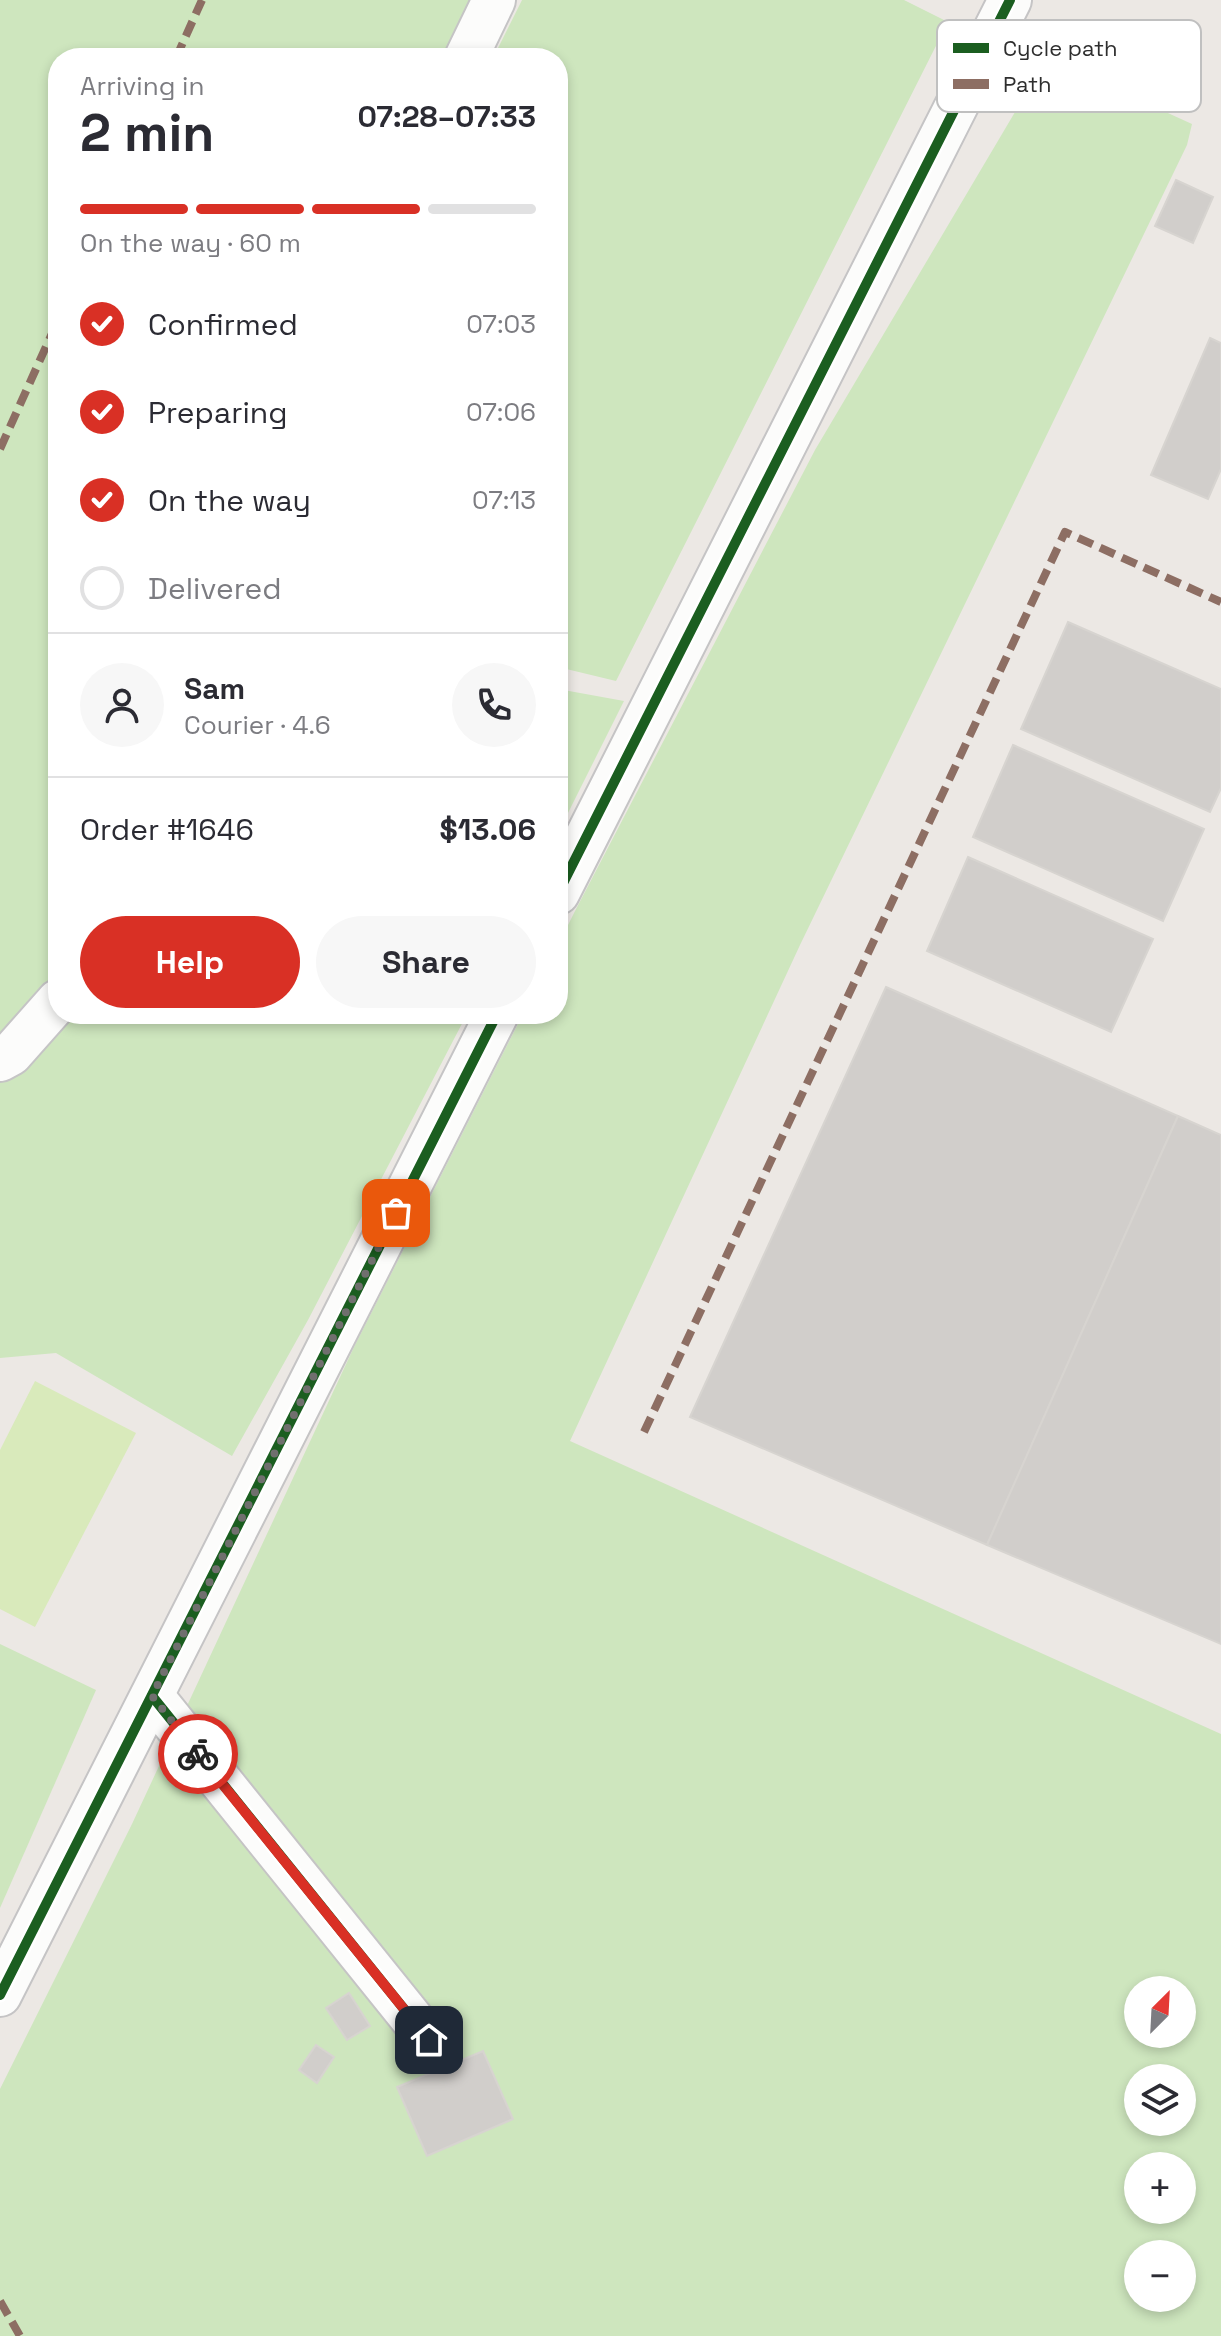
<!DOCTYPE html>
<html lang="en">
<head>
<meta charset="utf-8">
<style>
	body { margin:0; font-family:"Space Grotesk",sans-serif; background:#f7f7f7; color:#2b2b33; height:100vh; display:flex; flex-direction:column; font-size:30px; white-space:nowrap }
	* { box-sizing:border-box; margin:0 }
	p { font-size:26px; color:#7c7c81 }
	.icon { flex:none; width:44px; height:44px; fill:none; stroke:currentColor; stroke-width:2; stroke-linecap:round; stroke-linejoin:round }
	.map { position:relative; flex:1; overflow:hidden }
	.side { position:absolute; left:48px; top:48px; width:520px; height:976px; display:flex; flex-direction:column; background:#fff; border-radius:32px; box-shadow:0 4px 12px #0003 }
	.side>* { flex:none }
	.needle { width:52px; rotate:24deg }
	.controls { position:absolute; left:1124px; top:1976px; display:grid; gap:16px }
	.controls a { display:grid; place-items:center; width:72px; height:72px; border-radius:50%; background:#fff; box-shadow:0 4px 12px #0003; font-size:40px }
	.pin { position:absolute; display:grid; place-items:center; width:68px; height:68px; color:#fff; margin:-34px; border-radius:16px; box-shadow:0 4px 12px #0006 }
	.courier { position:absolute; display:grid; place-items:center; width:80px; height:80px; margin:-40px; border:6px solid #d93025; border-radius:50%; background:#fff; color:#222; box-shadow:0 2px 10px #0007 }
	.headline em { font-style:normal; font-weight:800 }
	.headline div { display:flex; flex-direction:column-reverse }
	.headline { display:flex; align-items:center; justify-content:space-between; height:136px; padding:0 32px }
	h1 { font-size:52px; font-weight:800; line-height:60px }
	.bar { display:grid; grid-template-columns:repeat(4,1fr); gap:12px 8px; align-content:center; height:96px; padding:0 32px }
	.bar i { height:10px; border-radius:6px; background:#e1e1e2 }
	.bar .selected { background:#d93025 }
	.bar p { grid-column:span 4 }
	.line { display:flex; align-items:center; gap:20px; padding:0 32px; border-top:2px solid #e1e1e2 }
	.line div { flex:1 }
	.round { display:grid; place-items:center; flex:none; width:84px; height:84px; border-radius:42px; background:#f7f7f7 }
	ol { padding:0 32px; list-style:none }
	li { display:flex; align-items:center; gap:24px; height:88px }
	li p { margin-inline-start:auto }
	li .icon { padding:8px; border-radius:50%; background:#d93025; color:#fff; stroke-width:4 }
	li:last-child { color:#7c7c81 }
	li i { width:44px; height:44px; border:4px solid #e1e1e2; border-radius:50% }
	.cta { display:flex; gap:16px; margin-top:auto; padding:16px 32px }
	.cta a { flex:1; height:92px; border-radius:48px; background:#d93025; color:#fff; font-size:32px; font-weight:800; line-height:92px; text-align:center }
	.cta a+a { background:#f7f7f7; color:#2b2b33 }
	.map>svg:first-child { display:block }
	.green { fill:#cee6be; fill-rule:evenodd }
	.pitch { fill:#d9eabb }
	.building { fill:#d1cecb; stroke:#d7d4d0; stroke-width:2 }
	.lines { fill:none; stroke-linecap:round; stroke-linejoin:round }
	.minor-casing { stroke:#c5c4c5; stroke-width:46 }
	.minor { stroke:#fcfcfb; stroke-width:42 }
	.quiet { stroke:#8d6e63; stroke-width:8; stroke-dasharray:16 8; stroke-linecap:butt }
	.cycleway-casing { stroke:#fff; stroke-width:15 }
	.cycleway { stroke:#1b5e20; stroke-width:10 }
	.done { stroke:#706f6e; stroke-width:8; stroke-dasharray:0 14.4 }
	.route { stroke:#d93025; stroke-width:10 }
	.key { fill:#fff; stroke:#c0c0c0; stroke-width:2 }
	.key-label { font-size:22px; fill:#2e2e2e }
</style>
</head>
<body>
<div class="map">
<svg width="1221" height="2336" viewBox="0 0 1221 2336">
	<rect width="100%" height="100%" fill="#ece8e4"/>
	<g class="green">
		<polygon points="0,0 481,0 451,58 58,58 58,971 0,1040"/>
		<polygon points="522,0 904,0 948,22 616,681 558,667 558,58 493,58"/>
		<path d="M1047 58 1192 124 1187 145 800 945 570 1441 1221 1734V2336H0V2089L132 1824 354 1347 523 1014H558V945L574 913 815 450ZM1138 1990H1182V2034H1138ZM1138 2078H1182V2122H1138ZM1138 2166H1182V2210H1138ZM1138 2254H1182V2298H1138Z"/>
		<polygon points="558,689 624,701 558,833"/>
		<polygon points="66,1014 467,1014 308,1320 232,1456 56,1353 0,1358 0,1075"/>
		<polygon points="0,1644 96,1690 0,1908"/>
	</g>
	<polygon class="pitch" points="35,1381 136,1433 35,1627 0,1609 0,1450"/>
	<g class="building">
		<polygon points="1176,180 1213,197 1193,243 1155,226"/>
		<polygon points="1210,338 1221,343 1221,469 1208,499 1151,475"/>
		<polygon points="1068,622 1221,689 1221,788 1210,812 1021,729"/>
		<polygon points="1013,745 1204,829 1163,921 973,837"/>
		<polygon points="968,857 1153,939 1111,1032 927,951"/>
		<polygon points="886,987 1178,1116 987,1545 690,1417"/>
		<polygon points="1178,1116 1221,1135 1221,1644 987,1545"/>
		<polygon points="349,1993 370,2026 347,2040 326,2008"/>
		<polygon points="316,2045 334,2057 317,2083 299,2070"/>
		<polygon points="483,2051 513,2119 427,2156 397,2087"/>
	</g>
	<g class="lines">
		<g class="minor-casing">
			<g id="minor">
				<polyline points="466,58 494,0"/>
				<polyline points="558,893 1010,0"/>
				<polyline points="0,1060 11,1054 58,1001"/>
				<polyline points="152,1696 429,2040"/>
				<polyline points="0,1995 497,1014"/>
			</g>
		</g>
		<use href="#minor" class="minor"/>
		<g class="quiet">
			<polyline points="176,58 202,0"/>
			<polyline points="0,449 58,320"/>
			<polyline points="644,1432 1065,532 1221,602"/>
			<polyline points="0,2301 20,2336"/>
		</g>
		<g class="cycleway-casing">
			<g id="cycleway">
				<polyline points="558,893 1010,0"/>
				<polyline points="152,1696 429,2040"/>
				<polyline points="0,1995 497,1014"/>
			</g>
		</g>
		<use href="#cycleway" class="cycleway"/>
	</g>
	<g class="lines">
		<polyline class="done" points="198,1754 152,1696 396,1213"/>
		<polyline class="route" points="198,1754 429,2040"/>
	</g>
	<rect x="937" y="20" width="264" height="92" rx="12" class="key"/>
	<rect x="953" y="43" width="36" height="10" fill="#1b5e20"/>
	<rect x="953" y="79" width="36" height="10" fill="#8d6e63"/>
	<g class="key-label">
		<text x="1003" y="56">Cycle path</text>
		<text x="1003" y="92">Path</text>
	</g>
</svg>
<div class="controls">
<a><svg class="needle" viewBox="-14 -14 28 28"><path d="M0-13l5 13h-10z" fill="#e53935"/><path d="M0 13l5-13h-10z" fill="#7c7c81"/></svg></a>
<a><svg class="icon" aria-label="layers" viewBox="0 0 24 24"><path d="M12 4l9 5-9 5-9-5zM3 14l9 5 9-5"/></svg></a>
<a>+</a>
<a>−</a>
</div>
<div class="pin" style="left:396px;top:1213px;background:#ea580c"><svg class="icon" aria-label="bag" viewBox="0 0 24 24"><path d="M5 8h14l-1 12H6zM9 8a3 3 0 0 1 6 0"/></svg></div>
<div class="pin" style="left:429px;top:2040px;background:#1f2937"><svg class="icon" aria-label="home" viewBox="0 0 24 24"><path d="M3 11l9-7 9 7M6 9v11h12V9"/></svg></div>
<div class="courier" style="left:198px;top:1754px"><svg class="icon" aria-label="bike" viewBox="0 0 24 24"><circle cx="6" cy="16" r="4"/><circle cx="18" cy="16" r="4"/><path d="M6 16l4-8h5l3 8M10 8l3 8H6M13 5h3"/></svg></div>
<section class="side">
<div class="headline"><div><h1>2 min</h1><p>Arriving in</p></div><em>07:28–07:33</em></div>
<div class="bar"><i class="selected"></i><i class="selected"></i><i class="selected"></i><i></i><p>On the way · 60 m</p></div>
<ol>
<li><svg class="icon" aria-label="check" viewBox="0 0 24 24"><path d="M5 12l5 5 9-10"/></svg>Confirmed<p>07:03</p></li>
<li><svg class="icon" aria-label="check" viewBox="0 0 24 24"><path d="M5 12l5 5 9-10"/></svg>Preparing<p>07:06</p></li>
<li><svg class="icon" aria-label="check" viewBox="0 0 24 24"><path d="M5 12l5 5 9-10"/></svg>On the way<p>07:13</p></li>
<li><i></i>Delivered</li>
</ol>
<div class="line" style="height:144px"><a class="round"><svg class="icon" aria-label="person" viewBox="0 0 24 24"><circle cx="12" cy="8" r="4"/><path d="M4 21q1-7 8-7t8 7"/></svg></a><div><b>Sam</b><p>Courier · 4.6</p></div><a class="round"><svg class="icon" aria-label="phone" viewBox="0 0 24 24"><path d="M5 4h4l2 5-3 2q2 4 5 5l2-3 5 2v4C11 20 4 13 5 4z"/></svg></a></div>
<div class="line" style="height:104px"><div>Order #1646</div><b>$13.06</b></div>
<div class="cta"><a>Help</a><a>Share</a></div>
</section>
</div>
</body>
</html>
